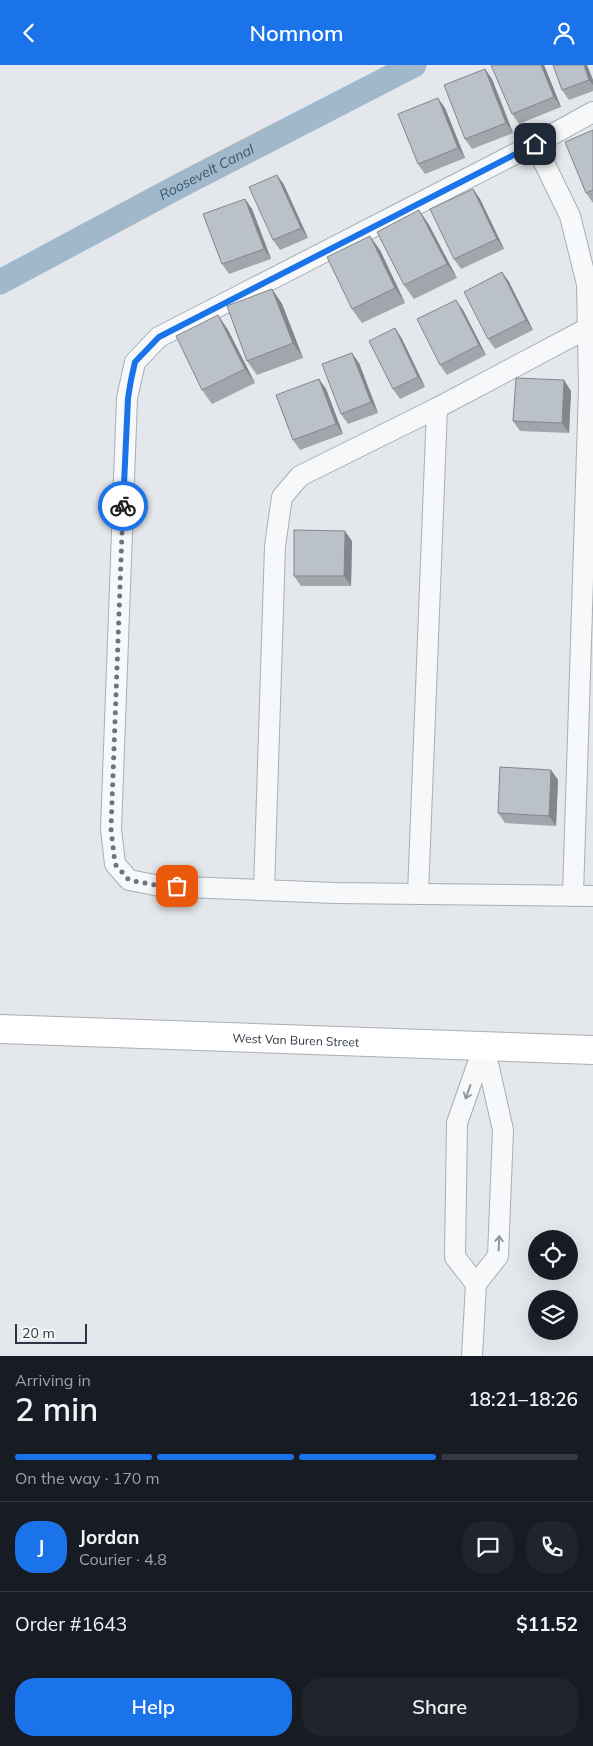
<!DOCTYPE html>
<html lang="en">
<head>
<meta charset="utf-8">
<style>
	body { margin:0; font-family:Mulish,sans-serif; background:#20242c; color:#f1f3f6; height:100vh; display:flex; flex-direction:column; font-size:19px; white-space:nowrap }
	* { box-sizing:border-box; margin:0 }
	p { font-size:16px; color:#9ea1a6 }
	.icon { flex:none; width:28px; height:28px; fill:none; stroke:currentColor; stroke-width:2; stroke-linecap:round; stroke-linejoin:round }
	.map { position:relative; height:1291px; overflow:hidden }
	.sheet { display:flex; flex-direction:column; background:#171b24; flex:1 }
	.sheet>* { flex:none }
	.fabs { position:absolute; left:528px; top:1165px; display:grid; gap:10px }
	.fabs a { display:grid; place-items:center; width:50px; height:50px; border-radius:50%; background:#171b24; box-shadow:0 5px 20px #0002; font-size:25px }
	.scale { position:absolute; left:15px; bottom:12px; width:72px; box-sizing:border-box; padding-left:5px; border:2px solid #2c3643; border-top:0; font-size:14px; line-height:18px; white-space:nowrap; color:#2c3643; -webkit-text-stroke:4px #f4f6f8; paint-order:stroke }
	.pin { position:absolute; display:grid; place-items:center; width:42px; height:42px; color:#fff; margin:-21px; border-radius:10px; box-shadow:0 2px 8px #0006 }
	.courier { position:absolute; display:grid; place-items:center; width:50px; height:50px; margin:-25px; border:4px solid #1a73e8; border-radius:50%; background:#fff; color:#222; box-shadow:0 1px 6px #0007 }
	.headline em { font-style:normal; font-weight:600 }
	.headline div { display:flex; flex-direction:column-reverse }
	.headline { display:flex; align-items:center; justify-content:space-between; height:85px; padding:0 15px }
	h1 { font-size:32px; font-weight:600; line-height:38px }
	.bar { display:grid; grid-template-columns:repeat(4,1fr); gap:8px 5px; align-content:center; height:60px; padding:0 15px }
	.bar i { height:6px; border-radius:4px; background:#363941 }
	.bar .selected { background:#1a73e8 }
	.bar p { grid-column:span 4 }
	.line { display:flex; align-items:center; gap:12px; padding:0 15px; border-top:1px solid #363941 }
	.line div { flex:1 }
	.round { display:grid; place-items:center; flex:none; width:52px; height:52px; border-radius:20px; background:#20242c }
	.action { display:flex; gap:10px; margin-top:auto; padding:10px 15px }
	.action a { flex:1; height:58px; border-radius:20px; background:#1a73e8; color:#fff; font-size:20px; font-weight:600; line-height:58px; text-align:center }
	.action a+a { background:#20242c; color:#f1f3f6 }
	header { display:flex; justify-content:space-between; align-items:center; height:65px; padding:0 15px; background:#1a73e8; color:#fff; font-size:22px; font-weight:600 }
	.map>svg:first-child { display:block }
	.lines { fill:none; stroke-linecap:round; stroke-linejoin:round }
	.canal { stroke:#a0b8ca; stroke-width:25 }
	.minor-casing { stroke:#a9aeb5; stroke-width:22 }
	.secondary-casing { stroke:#a9aeb5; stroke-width:30 }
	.minor { stroke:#f6f8f9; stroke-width:20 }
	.secondary { stroke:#fff; stroke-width:28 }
	.wall { fill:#a1a6ac }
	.shaded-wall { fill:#83878c }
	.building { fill:#bbc1c8; stroke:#83878c }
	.oneway { stroke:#91979e }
	.done { stroke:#6c747e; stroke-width:5; stroke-dasharray:0 9 }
	.route { stroke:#1a73e8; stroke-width:6 }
	.labels { text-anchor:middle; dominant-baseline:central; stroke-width:4; stroke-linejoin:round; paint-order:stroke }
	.street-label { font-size:12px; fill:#2c3643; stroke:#f4f6f8 }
	.water-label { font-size:14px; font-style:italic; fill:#375976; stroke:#f4f6f8 }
</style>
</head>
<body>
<header><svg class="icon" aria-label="back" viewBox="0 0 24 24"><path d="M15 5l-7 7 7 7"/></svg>Nomnom<svg class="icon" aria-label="person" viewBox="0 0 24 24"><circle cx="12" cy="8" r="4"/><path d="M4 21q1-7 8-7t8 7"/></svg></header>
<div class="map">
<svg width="593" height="1291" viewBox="0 0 593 1291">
	<rect width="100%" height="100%" fill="#e4e7eb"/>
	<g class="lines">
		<path class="canal" id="s1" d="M0 217 181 120 414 0"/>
		<g class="minor-casing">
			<g id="minor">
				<polyline points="593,47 544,74 159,272 135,297 127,333 111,764 115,799 129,815 160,821 335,828 593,831"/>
				<polyline points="535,79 570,151 587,219 589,323 573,830"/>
				<polyline points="264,825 275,481 282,432 300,411 437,343 588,263"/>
				<polyline points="418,829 437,343"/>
				<polyline points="476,1219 455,1192 457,1058 484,981"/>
				<polyline points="472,1291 476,1219 498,1191 503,1065 484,981"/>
			</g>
		</g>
		<g class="secondary-casing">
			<g id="secondary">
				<path id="s2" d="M0 964 593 985"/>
			</g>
		</g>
		<use href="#minor" class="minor"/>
		<use href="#secondary" class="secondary"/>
	</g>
	<g class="wall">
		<polygon points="491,0 544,0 561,42 519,59 512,49"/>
		<polygon points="553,0 587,0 593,15 593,26 569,35 562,25"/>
		<polygon points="485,4 492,14 513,68 472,84 465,74"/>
		<polygon points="445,43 465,93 425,109 418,99"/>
		<polygon points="593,65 593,138 586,128"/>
		<polygon points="277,110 284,120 308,173 280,185 273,175"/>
		<polygon points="473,124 480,134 504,184 461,204 454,194"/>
		<polygon points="245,134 252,144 271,194 229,209 222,199"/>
		<polygon points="419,145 429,160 457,213 414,234 404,220"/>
		<polygon points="380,185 405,238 362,258 352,244"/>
		<polygon points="502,207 509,217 533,265 495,284 488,274"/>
		<polygon points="272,224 282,239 303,293 257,310 247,296"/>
		<polygon points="463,245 486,290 447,310 440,300"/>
		<polygon points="218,250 228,265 255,318 212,339 202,325"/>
		<polygon points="395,263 402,274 425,322 400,334 393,324"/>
		<polygon points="359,298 378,348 348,359 341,349"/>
		<polygon points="319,314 326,324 343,369 300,385 293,375"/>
		<polygon points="571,326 569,368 520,366 513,356"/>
		<polygon points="352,476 351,521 301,521 294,511"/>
		<polygon points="551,705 558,715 556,761 505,758 498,748"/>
	</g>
	<g class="shaded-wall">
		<polygon points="541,0 544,0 561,42 554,32"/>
		<polygon points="584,0 587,0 593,15 593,20 589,15"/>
		<polygon points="485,4 492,14 513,68 506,58"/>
		<polygon points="438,33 445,43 465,93 458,83"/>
		<polygon points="277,110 284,120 308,173 301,163"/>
		<polygon points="473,124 480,134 504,184 497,174"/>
		<polygon points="245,134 252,144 271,194 264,184"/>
		<polygon points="419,145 429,160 457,213 447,199"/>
		<polygon points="370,171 380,185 405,238 395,223"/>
		<polygon points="502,207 509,217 533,265 526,255"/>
		<polygon points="272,224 282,239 303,293 293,278"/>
		<polygon points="456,235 463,245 486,290 479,280"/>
		<polygon points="218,250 228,265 255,318 245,304"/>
		<polygon points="395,263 402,274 425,322 418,312"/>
		<polygon points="352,288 359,298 378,348 371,337"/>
		<polygon points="319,314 326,324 343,369 336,359"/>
		<polygon points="564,315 571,326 569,368 562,358"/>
		<polygon points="345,466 352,476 351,521 344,511"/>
		<polygon points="551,705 558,715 556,761 549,751"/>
	</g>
	<g class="building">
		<polygon points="491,0 541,0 554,32 512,49"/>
		<polygon points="553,0 584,0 589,15 562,25"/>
		<polygon points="485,4 506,58 465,74 444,20"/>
		<polygon points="438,33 458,83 418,99 398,49"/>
		<polygon points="593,65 593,125 586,128 565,77"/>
		<polygon points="277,110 301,163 273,175 249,122"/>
		<polygon points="473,124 497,174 454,194 430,144"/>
		<polygon points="245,134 264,184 222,199 203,149"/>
		<polygon points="419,145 447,199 404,220 377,167"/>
		<polygon points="370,171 395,223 352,244 327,192"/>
		<polygon points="502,207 526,255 488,274 464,227"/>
		<polygon points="272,224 293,278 247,296 227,241"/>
		<polygon points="456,235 479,280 440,300 417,254"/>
		<polygon points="218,250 245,304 202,325 176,271"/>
		<polygon points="395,263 418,312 393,324 369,276"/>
		<polygon points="352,288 371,337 341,349 322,299"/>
		<polygon points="516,313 564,315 562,358 513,356"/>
		<polygon points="319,314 336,359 293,375 276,330"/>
		<polygon points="294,465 345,466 344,511 294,511"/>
		<polygon points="500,702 551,705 549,751 498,748"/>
	</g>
	<defs><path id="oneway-shaft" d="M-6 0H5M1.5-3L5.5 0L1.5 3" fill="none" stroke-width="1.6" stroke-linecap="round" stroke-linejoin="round" transform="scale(1.25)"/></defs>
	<g class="oneway">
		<use href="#oneway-shaft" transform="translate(468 1027) rotate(109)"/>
		<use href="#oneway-shaft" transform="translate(499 1178) rotate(-88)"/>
	</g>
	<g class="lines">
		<polyline class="done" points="123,441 111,764 115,799 129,815 160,821 177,821"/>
		<polyline class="route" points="123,441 128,333 131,315 135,297 159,272 535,79"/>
	</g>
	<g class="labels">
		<g class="street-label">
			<text stroke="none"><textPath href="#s2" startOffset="296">West Van Buren Street</textPath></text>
		</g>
		<g class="water-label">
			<text stroke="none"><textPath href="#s1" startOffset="234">Roosevelt Canal</textPath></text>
		</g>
	</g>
</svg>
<div class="fabs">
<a><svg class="icon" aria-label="locate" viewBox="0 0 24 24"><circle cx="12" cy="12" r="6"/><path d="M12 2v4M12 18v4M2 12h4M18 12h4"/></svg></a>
<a><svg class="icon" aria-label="layers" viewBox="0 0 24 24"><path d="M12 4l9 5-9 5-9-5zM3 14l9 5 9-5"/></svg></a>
</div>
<div class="scale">20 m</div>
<div class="pin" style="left:177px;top:821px;background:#ea580c"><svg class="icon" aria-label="bag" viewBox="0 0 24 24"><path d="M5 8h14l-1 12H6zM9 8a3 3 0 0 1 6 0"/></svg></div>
<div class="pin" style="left:535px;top:79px;background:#1f2937"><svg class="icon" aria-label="home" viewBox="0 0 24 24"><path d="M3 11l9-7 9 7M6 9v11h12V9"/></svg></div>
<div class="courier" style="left:123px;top:441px"><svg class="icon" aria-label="bike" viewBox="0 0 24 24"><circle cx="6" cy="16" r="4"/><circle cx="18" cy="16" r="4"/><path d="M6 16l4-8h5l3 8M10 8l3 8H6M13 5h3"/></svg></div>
</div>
<section class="sheet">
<div class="headline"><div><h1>2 min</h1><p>Arriving in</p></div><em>18:21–18:26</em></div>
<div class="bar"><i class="selected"></i><i class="selected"></i><i class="selected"></i><i></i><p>On the way · 170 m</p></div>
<div class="line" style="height:90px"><b class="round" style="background:#1a73e8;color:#fff">J</b><div><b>Jordan</b><p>Courier · 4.8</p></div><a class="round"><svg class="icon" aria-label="chat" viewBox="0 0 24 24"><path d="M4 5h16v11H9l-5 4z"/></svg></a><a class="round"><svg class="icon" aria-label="phone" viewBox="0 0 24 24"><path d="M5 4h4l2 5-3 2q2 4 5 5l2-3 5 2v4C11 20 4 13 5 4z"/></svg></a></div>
<div class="line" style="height:65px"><div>Order #1643</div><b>$11.52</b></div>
<div class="action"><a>Help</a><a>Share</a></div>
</section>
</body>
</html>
